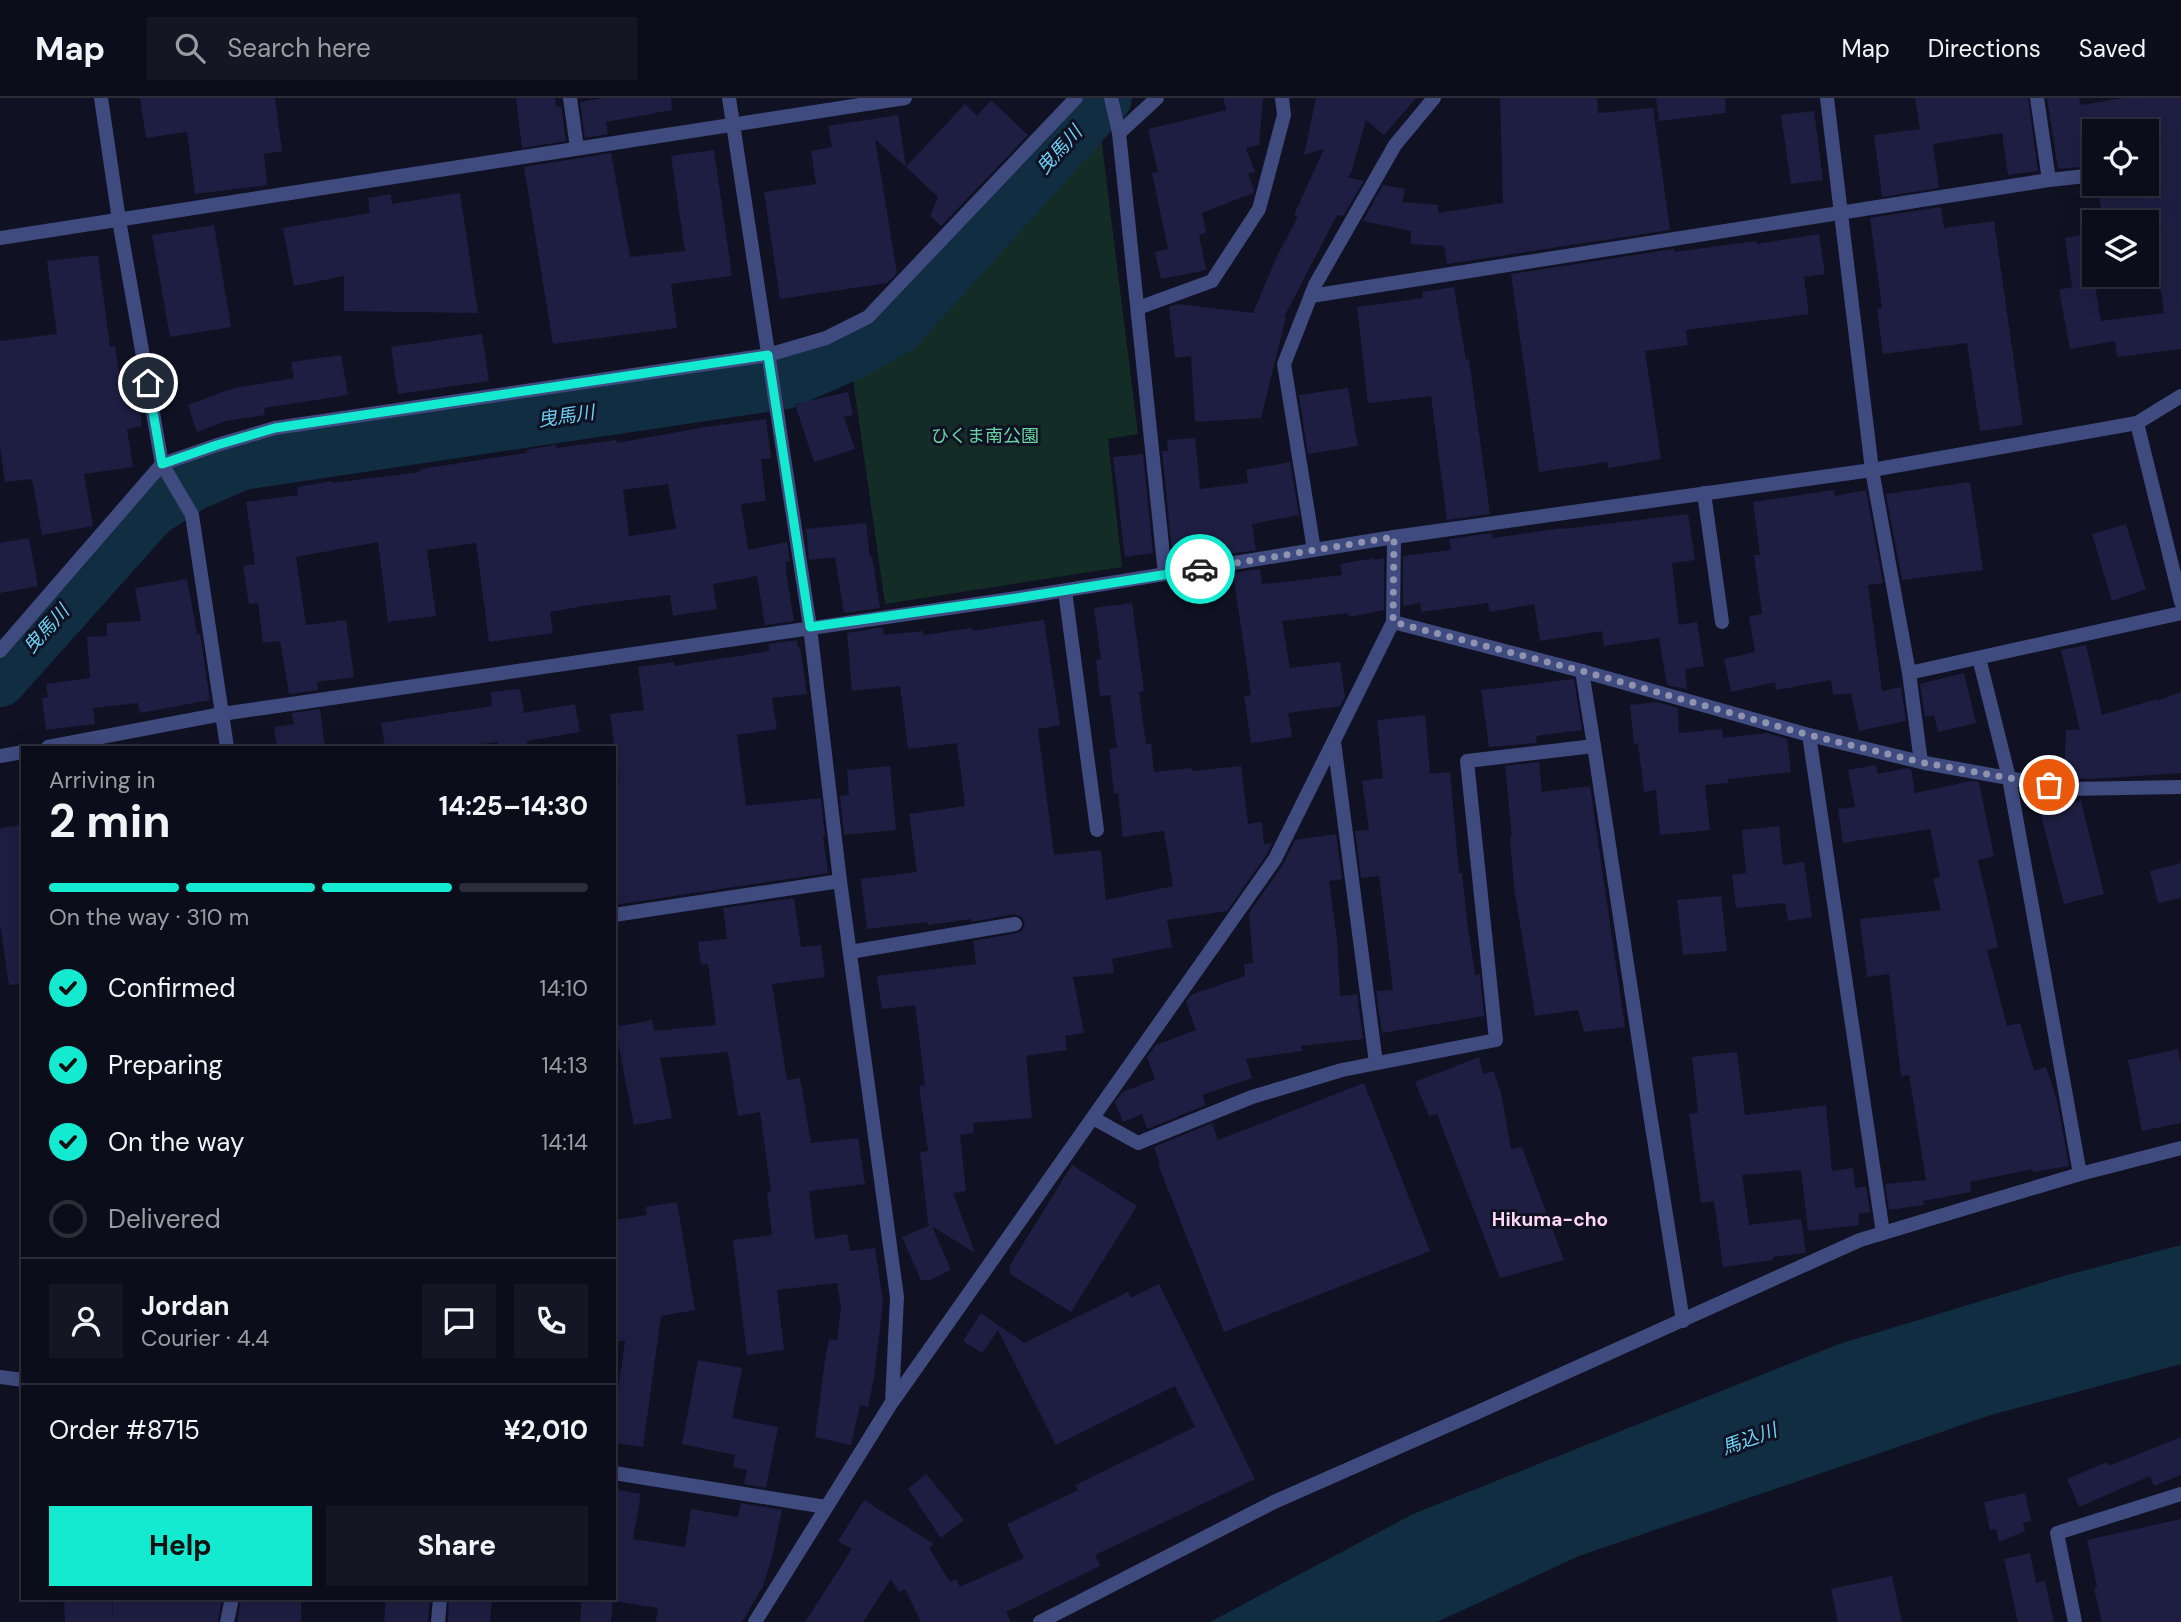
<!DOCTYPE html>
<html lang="en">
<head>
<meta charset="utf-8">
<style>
	body { margin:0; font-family:"DM Sans","Noto Sans JP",sans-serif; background:#151623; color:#f1f3f6; height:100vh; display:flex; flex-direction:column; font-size:26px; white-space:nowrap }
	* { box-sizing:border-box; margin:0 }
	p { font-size:23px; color:#9a9ca2 }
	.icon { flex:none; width:38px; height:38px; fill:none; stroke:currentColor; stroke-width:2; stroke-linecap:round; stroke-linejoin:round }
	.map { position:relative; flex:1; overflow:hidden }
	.panel { position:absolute; left:21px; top:648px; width:595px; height:854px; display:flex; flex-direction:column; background:#0c0d1a; border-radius:0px; box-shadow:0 7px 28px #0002,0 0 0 2px #2c2d39 }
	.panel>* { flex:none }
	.controls { position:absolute; left:2082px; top:21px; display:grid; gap:14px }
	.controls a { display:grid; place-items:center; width:77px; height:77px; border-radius:0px; background:#0c0d1a; box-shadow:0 7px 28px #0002,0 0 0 2px #2c2d39; font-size:35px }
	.pin { position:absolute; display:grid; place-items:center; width:60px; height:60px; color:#fff; margin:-30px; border:4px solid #fff; border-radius:50%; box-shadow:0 2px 7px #0007 }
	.courier { position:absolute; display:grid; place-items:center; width:70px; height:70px; margin:-35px; border:5px solid #13ead0; border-radius:50%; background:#fff; color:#222; box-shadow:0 2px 9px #0007 }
	.overview em { font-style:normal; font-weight:700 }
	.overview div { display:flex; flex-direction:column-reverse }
	.overview { display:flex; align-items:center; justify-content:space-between; height:119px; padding:0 28px }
	h1 { font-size:46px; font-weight:700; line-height:52px }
	.bar { display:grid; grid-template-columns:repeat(4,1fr); gap:10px 7px; align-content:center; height:84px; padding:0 28px }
	.bar i { height:9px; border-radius:5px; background:#2c2d39 }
	.bar .active { background:#13ead0 }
	.bar p { grid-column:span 4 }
	.line { display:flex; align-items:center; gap:18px; padding:0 28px; border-top:2px solid #2c2d39 }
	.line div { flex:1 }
	.round { display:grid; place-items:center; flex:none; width:74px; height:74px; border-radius:0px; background:#151623 }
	ol { padding:0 28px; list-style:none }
	li { display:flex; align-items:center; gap:21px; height:77px }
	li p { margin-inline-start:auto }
	li .icon { padding:7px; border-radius:50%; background:#13ead0; color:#111; stroke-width:4 }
	li:last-child { color:#9a9ca2 }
	li i { width:38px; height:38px; border:4px solid #2c2d39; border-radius:50% }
	.action { display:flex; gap:14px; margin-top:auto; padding:14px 28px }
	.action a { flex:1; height:80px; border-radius:0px; background:#13ead0; color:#111; font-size:28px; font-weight:700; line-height:80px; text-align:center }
	.action a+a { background:#151623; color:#f1f3f6 }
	header { display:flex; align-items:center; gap:42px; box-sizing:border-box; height:98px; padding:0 35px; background:#0c0d1a; border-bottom:2px solid #2c2d39 }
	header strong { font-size:33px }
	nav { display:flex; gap:38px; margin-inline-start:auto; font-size:24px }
	.search { width:490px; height:63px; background:#151623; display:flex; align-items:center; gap:18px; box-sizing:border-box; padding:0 24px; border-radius:0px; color:#9a9ca2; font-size:26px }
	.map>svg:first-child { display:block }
	.green { fill:#142c26 }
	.water { fill:#102d42 }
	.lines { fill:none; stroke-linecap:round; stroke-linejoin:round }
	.river { stroke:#102d42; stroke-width:52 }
	.building { fill:#1e1e42; fill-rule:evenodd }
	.street { stroke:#3f4a7e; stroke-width:14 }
	.done { stroke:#9093b0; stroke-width:7; stroke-dasharray:0 12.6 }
	.route { stroke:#13ead0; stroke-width:9 }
	.labels { text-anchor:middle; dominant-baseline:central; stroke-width:6; stroke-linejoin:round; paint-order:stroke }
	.park-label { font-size:18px; fill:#67d6a2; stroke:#101123 }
	.water-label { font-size:19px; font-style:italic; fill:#6cd2f3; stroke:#101123 }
	.neighbourhood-label { font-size:19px; font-weight:bold; fill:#fcd7f6; stroke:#101123 }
</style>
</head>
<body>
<header>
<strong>Map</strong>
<div class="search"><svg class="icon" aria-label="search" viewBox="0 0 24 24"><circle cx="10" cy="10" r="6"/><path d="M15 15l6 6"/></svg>Search here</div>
<nav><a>Map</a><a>Directions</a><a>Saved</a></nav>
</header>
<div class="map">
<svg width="2181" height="1524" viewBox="0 0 2181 1524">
	<rect width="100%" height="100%" fill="#101123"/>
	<polygon class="green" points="1099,22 1138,336 1108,341 1122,469 885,506 853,282 889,262"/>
	<polygon class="water" points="2181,1147 2181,1266 1991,1317 1579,1458 1437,1524 1210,1524 1413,1416 1839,1246 2067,1177"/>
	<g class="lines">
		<polyline class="river" points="0,583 152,413 195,386 242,366 785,285 852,256 898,230 1106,0"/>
	</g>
	<g class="building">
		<polygon points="140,0 275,0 282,53 264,56 267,87 195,96 187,34 146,40"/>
		<polygon points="516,0 555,0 556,9 561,8 566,43 522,50"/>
		<polygon points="604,0 671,0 672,12 606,24 608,36 585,40 580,4"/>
		<polygon points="1223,0 1263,0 1259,47 1246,50 1255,74 1248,76 1254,91 1253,95 1202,115 1206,135 1199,137 1206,172 1161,181 1155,154 1168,151 1152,75 1158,74 1148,31 1227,12"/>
		<polygon points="1316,0 1416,0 1384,37 1366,22 1351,75 1348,79 1364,83 1343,118 1337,117 1284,219 1286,219 1261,320 1195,324 1191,258 1175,260 1169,209 1178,206 1253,215 1277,158 1298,119 1294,117 1324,51 1304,57"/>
		<polygon points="1500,0 1597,0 1598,15 1653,10 1670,132 1447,166 1444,148 1411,146 1411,133 1363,123 1383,87 1405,91 1402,104 1438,107 1438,115 1503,105"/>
		<polygon points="1656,0 1725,0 1726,15 1659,23"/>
		<polygon points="1915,0 2028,0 2038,73 2008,77 2002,35 1933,46 1939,90 1882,99 1874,37 1920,31"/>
		<polygon points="2047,0 2079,0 2081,7 2122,0 2181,0 2181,251 2117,259 2115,243 2070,251 2059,192 2072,189 2065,140 2095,135 2095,187 2101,223 2164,215 2158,170 2147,172 2147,124 2103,124 2098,92 2147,86 2147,33 2086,33 2091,68 2058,71"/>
		<polygon points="991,2 1028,37 941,128 930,118 938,99 906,69 965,6 977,18"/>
		<polygon points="1814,13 1823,82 1791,86 1781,17"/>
		<polygon points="898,17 906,69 875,41 897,175 887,185 780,201 764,94 816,86 811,53 832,49 828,28"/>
		<polygon points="714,52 732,178 671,186 677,230 553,246 524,69 611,55 630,159 685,153 671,58"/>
		<polygon points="460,95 478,215 344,213 344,178 294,188 283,130 370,115 368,100 391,96 392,106"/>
		<polygon points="1941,109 1944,130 1994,123 2023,327 1980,333 1967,245 1883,256 1877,211 1882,210 1870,120"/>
		<polygon points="214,127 231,229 170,239 152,137"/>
		<polygon points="1819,136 1825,176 1804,179 1809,216 1686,232 1688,247 1645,253 1661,361 1608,370 1607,364 1539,374 1511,176 1674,151 1674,154 1756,143 1757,146"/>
		<polygon points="98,157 110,249 115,248 121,288 136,286 142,328 127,331 133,369 84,376 93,428 42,437 32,381 5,384 0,349 0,243 57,236 47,163"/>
		<polygon points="1454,189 1466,262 1469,261 1490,416 1447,422 1431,298 1368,305 1357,209 1423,200 1422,194"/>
		<polygon points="482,236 489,283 398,296 391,249"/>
		<polygon points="341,257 348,297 264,310 265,317 226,323 197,334 188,307 234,290 294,280 291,264"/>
		<polygon points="1348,290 1358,348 1308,356 1299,297"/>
		<polygon points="848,294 853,317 844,319 855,351 814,364 795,306"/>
		<path d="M766 321 771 360 761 361 766 403 741 406 748 452 787 444 790 463 786 464V473L794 523 765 527 757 478 713 486 717 511 673 518 670 497 583 508 550 514 553 535 489 544 476 445 427 452 436 518 388 524 378 444 296 459 306 527 346 522 354 579 317 584 318 592 289 596 280 543 263 545 258 505 249 506 243 468 255 466 246 404 298 397 297 389 332 383V385L420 374V371L527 355 526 352 555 347 556 350 616 342 617 345 705 329ZM668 386 676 431 629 438 623 392Z"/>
		<polygon points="1195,340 1200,391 1248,385 1246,372 1290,364 1299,417 1252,426 1256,452 1230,456 1229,449 1172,453 1162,353 1168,353 1167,342"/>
		<polygon points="1143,356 1153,455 1125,459 1113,359"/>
		<polygon points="1970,384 1983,472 1902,482 1886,396"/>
		<polygon points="1834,392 1835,398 1866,392 1883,485 1868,487 1882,593 1901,589 1906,623 1859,633 1851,595 1833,597 1831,582 1776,592 1775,584 1731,594 1724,561 1755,554 1749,518 1762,516 1754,457 1760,457 1753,404"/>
		<polygon points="1688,416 1695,462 1672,465 1679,527 1697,524 1704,568 1685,571 1687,591 1667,587 1659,540 1604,548 1602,533 1540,543 1534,506 1490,514 1488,505 1421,514 1420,505 1403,508 1403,458 1451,452 1449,441 1492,435 1493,440 1563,430 1564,431"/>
		<polygon points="866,425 870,459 872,459 880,510 844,515 835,459 809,462 806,431"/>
		<polygon points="2126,426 2146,491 2112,503 2092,436"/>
		<polygon points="29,440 38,488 0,495 0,445"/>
		<polygon points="1374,460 1374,462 1384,460 1384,512 1349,519 1348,515 1282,523 1290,570 1340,564 1345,599 1340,608 1288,615 1292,639 1251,645 1244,598 1251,597 1233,475 1260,471 1262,486 1276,485 1342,477 1340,466"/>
		<polygon points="187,481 197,536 200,536 210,602 140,615 138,605 93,610 95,626 46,632 42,600 48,599 46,586 90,580 87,539 107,538 107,525 141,523 135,490"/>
		<polygon points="1132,505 1144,593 1139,594 1146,646 1151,646 1154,674 1192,670 1192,673 1241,668 1248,726 1262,724 1264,746 1272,745 1267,756 1227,813 1167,822 1172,849 1112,861 1114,875 1073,879 1084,935 1065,938 1067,952 1026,958 1032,1020 973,1025 974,1035 960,1037 966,1093 953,1095 975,1155 932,1128 951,1172 930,1182 921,1182 902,1139 930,1127 928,1125 920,1054 928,1053 919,988 925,987 915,907 882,911 877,878 976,866 973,843 1017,835 1022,833 1025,825 1022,819 1014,816 971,824 971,821 928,827 928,824 867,831 861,781 917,774 909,716 965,708 957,645 908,651 900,588 852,593 847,535 883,529 884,537 923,533 924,537 971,530 972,533 1044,522 1060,627 1038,631 1054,757 1101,752 1106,802 1173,788 1164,733 1123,739 1118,695 1114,695 1109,651 1117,650 1110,597 1100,598 1096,562 1101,561 1094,510"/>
		<polygon points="797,542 798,549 800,549 807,596 772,600 777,631 737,637 746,708 821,700 825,738 823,739 828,775 614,807 614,683 619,682 610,616 644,612 638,569 674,564 674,568 770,553 768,546"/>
		<polygon points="2086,547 2102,617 2157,601 2157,603 2181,594 2181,675 2091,681 2064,680 2066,632 2080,632 2061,552"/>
		<polygon points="1964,575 1976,625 1938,634 1934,617 1925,619 1920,586"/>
		<polygon points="1574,581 1582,632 1536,638 1537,645 1489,649 1481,592"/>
		<polygon points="520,591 524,615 575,606 580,634 527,643 528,649 498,649 497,644 461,649 385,649 381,625 492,608 491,594"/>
		<polygon points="1657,604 1678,610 1679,635 1722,631 1723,640 1767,635 1787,641 1791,674 1728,681 1728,685 1705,687 1710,732 1660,737 1656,692 1644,694 1638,645 1634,646 1630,607"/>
		<polygon points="320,611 325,649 277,649 274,629 294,626 292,615"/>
		<polygon points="1425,617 1430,676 1450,674 1459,775 1462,775 1467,823 1475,877 1480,876 1484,918 1382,935 1376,893 1393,892 1379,778 1361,780 1355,733 1369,732 1362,683 1383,680 1377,622"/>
		<polygon points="1539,664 1542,694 1590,688 1625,929 1584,934 1578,912 1535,918 1514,789 1510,738 1512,738 1505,668"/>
		<polygon points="1876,667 1878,676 1906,670 1911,671 1915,695 1971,683 1979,684 1994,758 1978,762 1998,849 1987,852 2007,928 2020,925 2034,973 2046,969 2057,1002 2069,1068 2033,1074 2033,1071 1970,1084 1971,1094 1923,1103 1924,1107 1889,1112 1885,1086 1926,1082 1909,977 1901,978 1889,876 1867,879 1860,821 1941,812 1933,781 1940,779 1930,731 1843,745 1838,711 1855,709 1848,672"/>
		<polygon points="890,668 896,732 844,737 840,698 849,697 847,672"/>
		<polygon points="2081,703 2104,796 2064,806 2040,713"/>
		<polygon points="23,727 23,886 9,887 0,826 0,730"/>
		<polygon points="1779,728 1783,767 1804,764 1812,819 1788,823 1785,805 1736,810 1732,777 1746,775 1742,732"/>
		<polygon points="1336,736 1342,781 1329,783 1337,841 1340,898 1357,896 1363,941 1301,948 1302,953 1246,961 1252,980 1202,997 1206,1007 1147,1031 1142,1016 1123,1024 1115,1004 1123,994 1155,981 1147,959 1156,947 1196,932 1186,904 1191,897 1245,878 1244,866 1253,865 1249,815 1283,767 1295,742"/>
		<polygon points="2181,765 2181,800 2158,805 2150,773"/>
		<polygon points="1721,798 1727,853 1683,857 1677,802"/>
		<polygon points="794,800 801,849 821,847 825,879 772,886 787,982 800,980 811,1045 858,1040 865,1086 809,1093 815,1141 847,1136 850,1153 875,1150 883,1204 874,1280 868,1309 860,1307 851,1347 815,1339 826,1255 829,1241 837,1242 841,1210 837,1185 777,1192 784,1252 747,1257 733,1142 772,1137 767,1094 771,1094 760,1014 738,1018 728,954 660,960 672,1020 634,1027 615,929 652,922 654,933 716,927 708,866 701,867 698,844 727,841 723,810"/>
		<polygon points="2178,951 2181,966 2181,1025 2142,1033 2128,962"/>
		<polygon points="1737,954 1745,1017 1826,1007 1832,1073 1853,1070 1855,1090 1866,1088 1870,1114 1858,1116 1859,1127 1808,1133 1801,1072 1742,1077 1749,1127 1801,1121 1806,1155 1773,1159 1773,1162 1723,1169 1714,1103 1701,1105 1689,1016 1698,1015 1692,959"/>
		<polygon points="1479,959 1483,976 1493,973 1501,994 1511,1051 1522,1049 1564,1162 1500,1180 1437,1016 1429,1018 1415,984"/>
		<polygon points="1364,985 1430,1153 1224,1234 1158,1066 1160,1065 1154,1049 1212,1025 1218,1042"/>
		<polygon points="1072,1067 1137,1108 1071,1214 1010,1176 1010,1167"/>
		<polygon points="677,1104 695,1212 661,1218 643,1349 614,1345 614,1298 617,1298 625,1243 614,1244 614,1122 647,1117 646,1109"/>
		<polygon points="1159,1186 1255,1381 1095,1457 1100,1468 1006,1514 1011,1524 921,1524 905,1491 899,1494 891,1481 863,1524 805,1524 852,1451 838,1443 864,1402 934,1446 929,1450 950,1484 956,1481 960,1489 1024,1460 1007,1426 1078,1392 1075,1387 1195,1329 1175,1288 1056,1347 998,1232 982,1255 963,1243 981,1215 1024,1245 1128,1194 1131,1200"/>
		<polygon points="698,1262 742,1270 732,1320 778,1329 766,1390 744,1386 747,1372 733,1369 735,1357 682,1346"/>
		<polygon points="2181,1339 2181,1377 2154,1388 2150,1378 2079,1409 2067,1381 2107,1364 2109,1368"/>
		<polygon points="926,1376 964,1422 941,1440 908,1391"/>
		<polygon points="614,1391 641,1396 633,1441 685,1449 691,1411 738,1419 741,1405 782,1412 772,1459 763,1488 742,1524 656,1524 658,1510 614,1503"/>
		<polygon points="2025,1395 2031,1423 2023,1425 2025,1433 1999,1444 1996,1431 1990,1432 1984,1404"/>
		<polygon points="2181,1421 2181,1524 2102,1524 2094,1490 2097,1489 2087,1442"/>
		<polygon points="2030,1455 2036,1485 2045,1483 2054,1524 2018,1524 2004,1461"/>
		<polygon points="1892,1478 1902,1524 1838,1524 1831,1491"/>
		<polygon points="64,1500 112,1500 113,1524 65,1524"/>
		<polygon points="222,1500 218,1524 113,1524 113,1504"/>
		<polygon points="241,1500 301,1500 301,1524 237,1524"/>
		<polygon points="386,1500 430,1500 428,1524 384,1524"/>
		<polygon points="449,1500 492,1500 490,1524 448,1524"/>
		<polygon points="582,1500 613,1500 611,1524 580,1524"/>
	</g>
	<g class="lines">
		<g class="street">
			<polyline points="101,0 119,122 162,366 192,417 227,649"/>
			<polyline points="570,0 577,50"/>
			<polyline points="729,0 810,529 840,783 897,1199 892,1304 755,1524"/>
			<polyline points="1111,0 1119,35 1165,476"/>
			<polyline points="1827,0 1872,372 1909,575"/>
			<polyline points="2037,0 2049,82"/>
			<polyline points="1119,35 1157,0"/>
			<polyline points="0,140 905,0"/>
			<polyline points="1311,198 2049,82 2095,77"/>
			<polyline points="1138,210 1212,183 1259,111 1284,17 1282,0"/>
			<polyline points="2137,325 2181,504"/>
			<polyline points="1704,395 1722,524"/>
			<polyline points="1314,452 1284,266 1315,187 1395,47 1434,0"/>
			<polyline points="1065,493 1097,732"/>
			<polyline points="1393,524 1582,573 1809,637 1925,665 2069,691 2181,689"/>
			<polyline points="0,553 162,366 217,347 275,330 768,257 826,240 868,219 1076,0"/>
			<polyline points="1979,560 2009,680 2080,1076"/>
			<polyline points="1809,637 1883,1135"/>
			<polyline points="1334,644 1376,965"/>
			<polyline points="1594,648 1649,1010 1683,1223"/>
			<polyline points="48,649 222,616 1017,500 1394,439 1872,372 2137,325 2181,298"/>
			<polyline points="0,658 23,654"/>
			<polyline points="1921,664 1909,575 2181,515"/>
			<polyline points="614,817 840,783"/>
			<polyline points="850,854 1015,826"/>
			<polyline points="1093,1020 1138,1045 1252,999 1342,972 1496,942 1467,663 1594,648 1582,573"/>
			<polyline points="0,1279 23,1282"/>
			<polyline points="893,1303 1275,761 1393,524 1394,439"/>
			<polyline points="614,1375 826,1409"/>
			<polyline points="227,1524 232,1500"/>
			<polyline points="438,1524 440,1500"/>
			<polyline points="1040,1524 1274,1404 1478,1314 1860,1142 2080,1076 2181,1050"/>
			<polyline points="2075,1524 2057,1435 2181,1396"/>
		</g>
	</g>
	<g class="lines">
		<polyline class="done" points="1200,471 1394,439 1393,524 1582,573 1809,637 1925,665 2049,687"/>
		<polyline class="route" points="148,285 162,366 217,347 275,330 768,257 810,529 1017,500 1200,471"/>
	</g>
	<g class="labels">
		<g class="park-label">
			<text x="985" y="338">ひくま南公園</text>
		</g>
		<g class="water-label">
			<text transform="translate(1059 52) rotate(-48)">曳馬川</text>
			<text transform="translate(566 318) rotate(-8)">曳馬川</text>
			<text transform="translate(46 531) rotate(-48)">曳馬川</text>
			<text transform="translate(1749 1341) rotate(-20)">馬込川</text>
		</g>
		<g class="neighbourhood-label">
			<text x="1550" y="1121">Hikuma-cho</text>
		</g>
	</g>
</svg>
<div class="controls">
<a><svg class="icon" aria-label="locate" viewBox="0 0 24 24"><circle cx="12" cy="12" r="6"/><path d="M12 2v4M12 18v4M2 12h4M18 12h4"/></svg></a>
<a><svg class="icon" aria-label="layers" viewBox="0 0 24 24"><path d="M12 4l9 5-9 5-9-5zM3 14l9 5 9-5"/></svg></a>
</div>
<div class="pin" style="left:2049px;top:687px;background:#ea580c"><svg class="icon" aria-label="bag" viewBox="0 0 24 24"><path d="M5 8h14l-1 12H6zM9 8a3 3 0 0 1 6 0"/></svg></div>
<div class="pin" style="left:148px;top:285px;background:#1f2937"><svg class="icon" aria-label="home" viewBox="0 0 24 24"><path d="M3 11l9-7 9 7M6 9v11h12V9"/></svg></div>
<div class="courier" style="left:1200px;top:471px"><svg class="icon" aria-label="car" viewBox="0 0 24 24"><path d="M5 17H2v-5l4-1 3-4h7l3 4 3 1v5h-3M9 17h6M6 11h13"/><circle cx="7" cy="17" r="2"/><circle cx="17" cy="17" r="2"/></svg></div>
<section class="panel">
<div class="overview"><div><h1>2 min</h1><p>Arriving in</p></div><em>14:25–14:30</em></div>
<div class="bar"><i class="active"></i><i class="active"></i><i class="active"></i><i></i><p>On the way · 310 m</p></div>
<ol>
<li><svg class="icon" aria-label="check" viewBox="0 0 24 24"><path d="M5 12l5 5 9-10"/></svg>Confirmed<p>14:10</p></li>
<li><svg class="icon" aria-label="check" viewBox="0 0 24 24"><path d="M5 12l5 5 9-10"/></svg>Preparing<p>14:13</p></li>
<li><svg class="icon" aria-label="check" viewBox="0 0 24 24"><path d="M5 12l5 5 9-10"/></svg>On the way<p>14:14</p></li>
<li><i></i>Delivered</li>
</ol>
<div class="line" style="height:126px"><a class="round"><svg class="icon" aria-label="person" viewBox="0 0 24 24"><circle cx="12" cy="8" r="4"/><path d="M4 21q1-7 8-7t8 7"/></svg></a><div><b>Jordan</b><p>Courier · 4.4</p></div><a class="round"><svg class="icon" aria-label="chat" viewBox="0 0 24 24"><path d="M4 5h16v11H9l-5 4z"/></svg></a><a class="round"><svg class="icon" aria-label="phone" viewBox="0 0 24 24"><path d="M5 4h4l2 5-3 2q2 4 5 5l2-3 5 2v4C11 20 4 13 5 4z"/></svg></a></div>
<div class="line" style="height:91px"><div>Order #8715</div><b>¥2,010</b></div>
<div class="action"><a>Help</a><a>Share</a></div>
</section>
</div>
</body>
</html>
